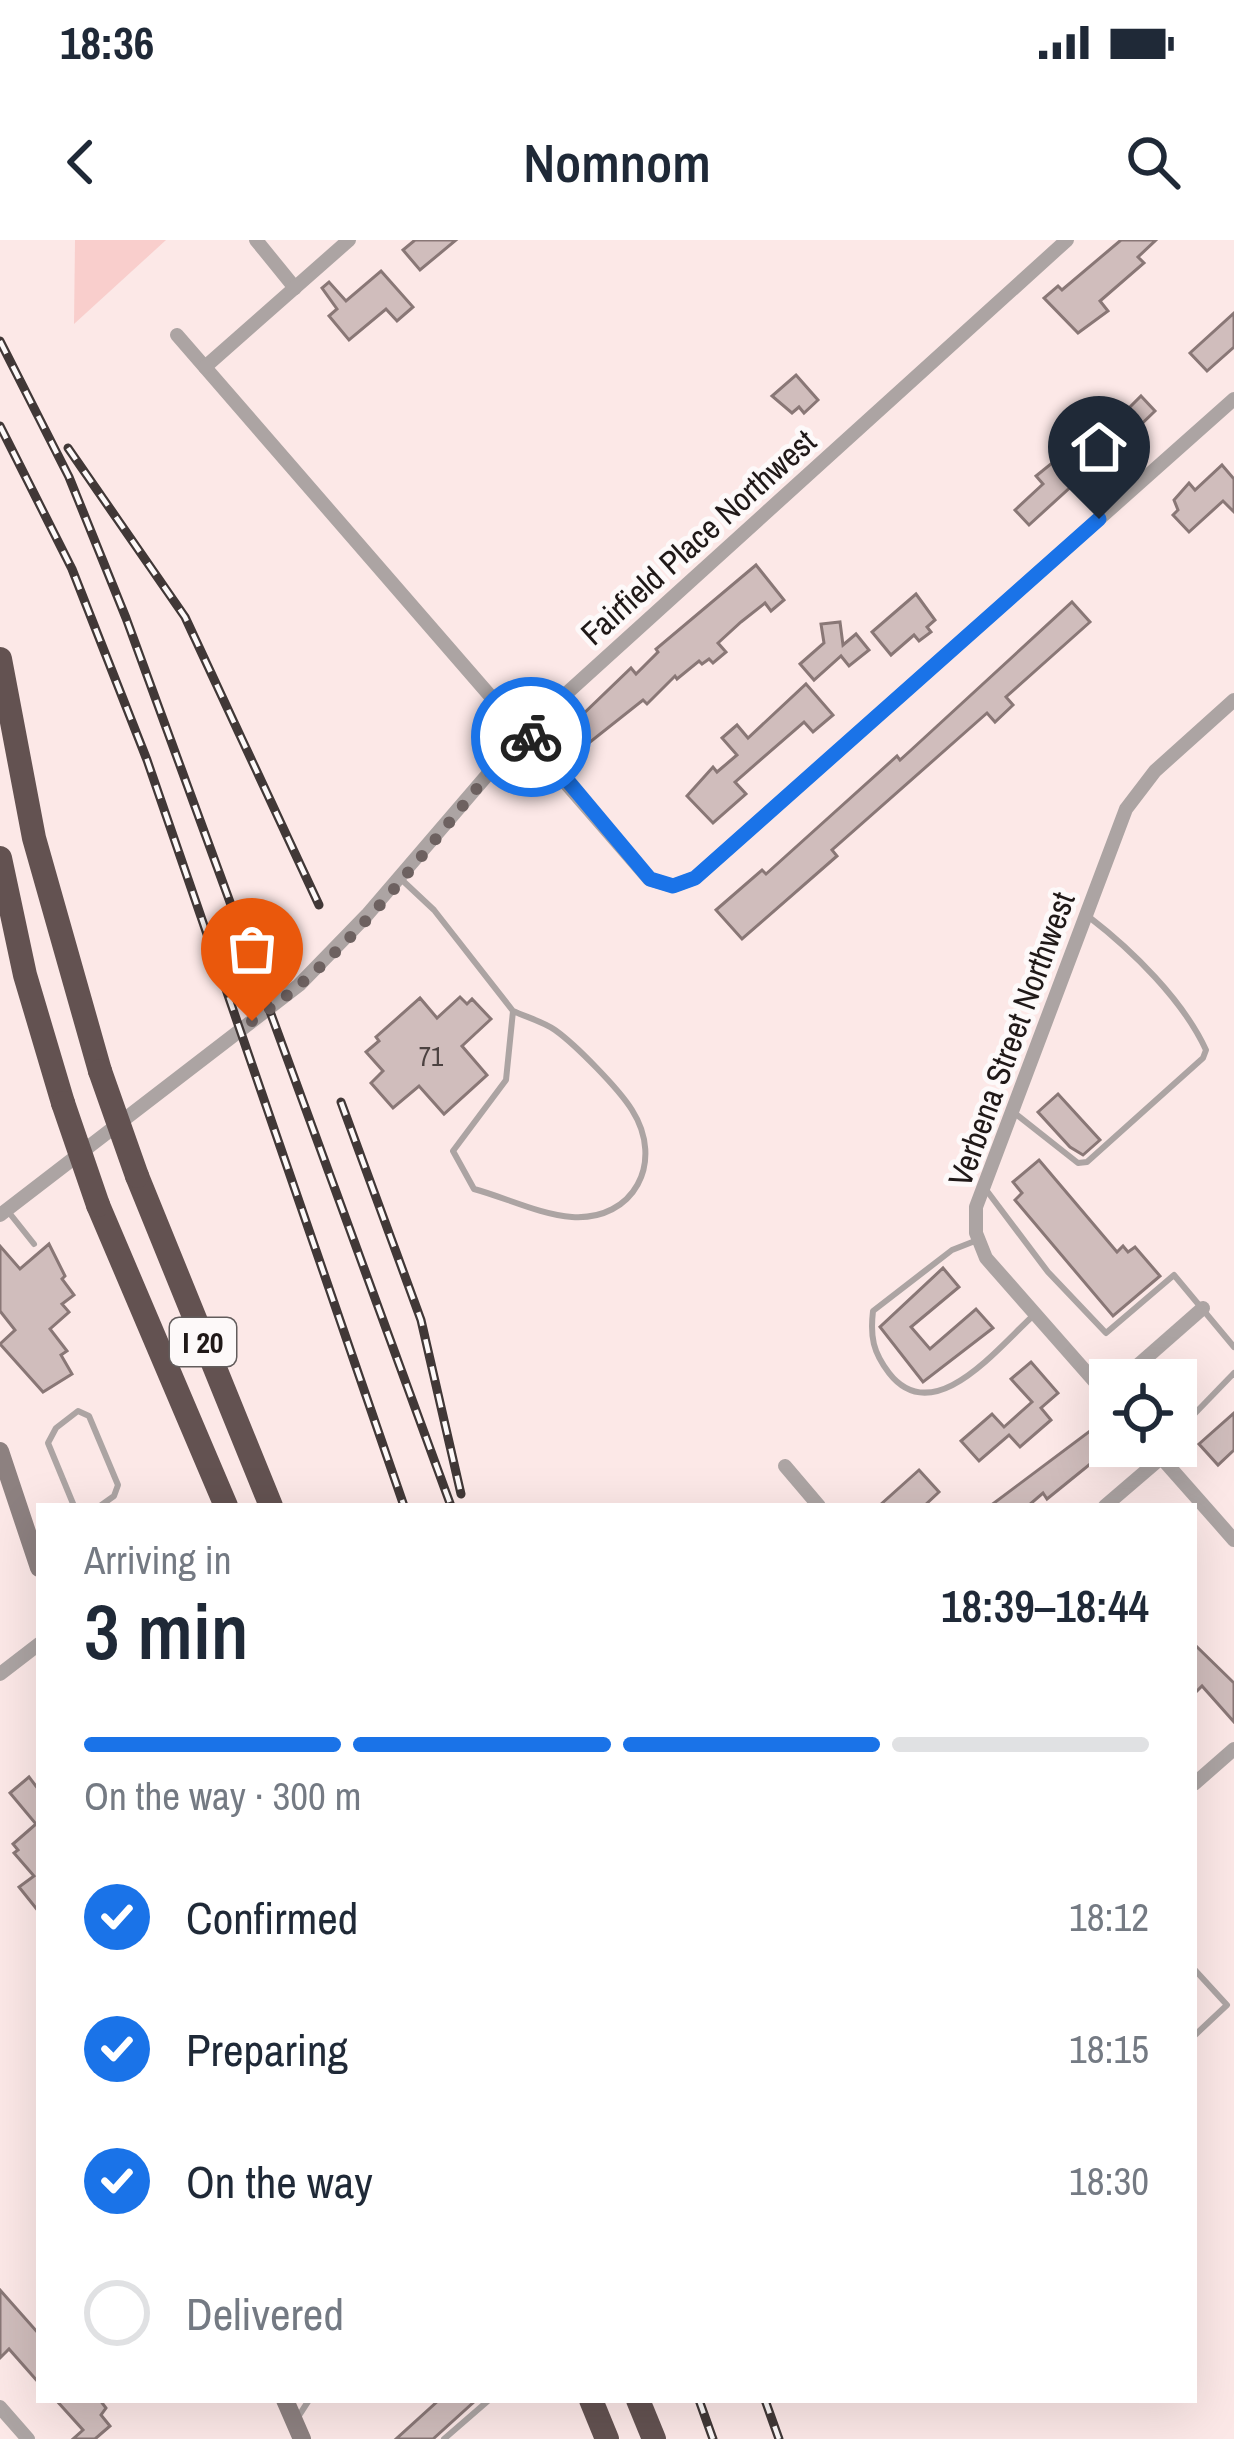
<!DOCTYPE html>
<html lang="en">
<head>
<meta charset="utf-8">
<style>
	body { margin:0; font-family:"Archivo Narrow",sans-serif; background:#f2f2f3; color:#1f2937; height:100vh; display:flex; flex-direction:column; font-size:45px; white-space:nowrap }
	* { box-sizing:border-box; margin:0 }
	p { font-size:39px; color:#747a83 }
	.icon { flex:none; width:66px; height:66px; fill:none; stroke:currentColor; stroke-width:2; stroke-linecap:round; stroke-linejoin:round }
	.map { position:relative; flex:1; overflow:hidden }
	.panel { position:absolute; left:36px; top:1263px; width:1161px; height:900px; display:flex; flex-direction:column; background:#fff; border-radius:0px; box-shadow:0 12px 48px #0002 }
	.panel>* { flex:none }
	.buttons { position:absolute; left:1089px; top:1119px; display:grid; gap:24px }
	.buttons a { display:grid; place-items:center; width:108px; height:108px; border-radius:0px; background:#fff; box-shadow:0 12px 48px #0002; font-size:60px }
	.pin { position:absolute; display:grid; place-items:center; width:102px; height:102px; color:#fff; margin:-123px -51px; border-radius:50% 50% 50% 0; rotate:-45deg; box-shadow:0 0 12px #0007 }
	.pin .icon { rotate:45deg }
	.courier { position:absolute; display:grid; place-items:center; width:120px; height:120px; margin:-60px; border:9px solid #1a73e8; border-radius:50%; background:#fff; color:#222; box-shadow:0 3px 15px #0007 }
	.overview em { font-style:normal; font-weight:600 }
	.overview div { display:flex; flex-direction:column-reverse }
	.overview { display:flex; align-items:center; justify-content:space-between; height:204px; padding:0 48px }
	h1 { font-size:78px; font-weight:600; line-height:90px }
	.bar { display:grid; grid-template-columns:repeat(4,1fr); gap:18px 12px; align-content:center; height:144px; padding:0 48px }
	.bar i { height:15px; border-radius:9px; background:#e0e1e3 }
	.bar .selected { background:#1a73e8 }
	.bar p { grid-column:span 4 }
	ol { padding:0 48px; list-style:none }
	li { display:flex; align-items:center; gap:36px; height:132px }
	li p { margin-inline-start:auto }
	li .icon { padding:12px; border-radius:50%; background:#1a73e8; color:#fff; stroke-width:4 }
	li:last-child { color:#747a83 }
	li i { width:66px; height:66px; border:6px solid #e0e1e3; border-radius:50% }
	.status { display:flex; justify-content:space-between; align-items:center; height:84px; padding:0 60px; background:#fff; direction:ltr }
	.status svg { height:33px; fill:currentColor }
	header { display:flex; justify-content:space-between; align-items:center; height:156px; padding:0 48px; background:#fff; font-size:54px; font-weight:600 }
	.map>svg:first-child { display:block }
	.green { fill:#f9cecc }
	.building { fill:#d0bdbc; stroke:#897776; stroke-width:3 }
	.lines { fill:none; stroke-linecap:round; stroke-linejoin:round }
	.service { stroke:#aca4a3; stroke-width:6 }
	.minor { stroke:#aca4a3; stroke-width:14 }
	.secondary { stroke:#8d8180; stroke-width:18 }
	.motorway { stroke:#635251; stroke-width:24 }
	.rail-casing { stroke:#413837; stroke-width:9 }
	.rail { stroke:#fdf9f9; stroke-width:4.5; stroke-dasharray:14; stroke-linecap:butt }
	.motorway-bridge { stroke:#635251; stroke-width:24 }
	.done { stroke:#6d6160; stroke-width:12; stroke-dasharray:0 21.6 }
	.route { stroke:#1a73e8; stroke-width:15 }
	.labels { text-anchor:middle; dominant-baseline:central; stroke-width:10; stroke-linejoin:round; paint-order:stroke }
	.number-label { font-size:27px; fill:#4c4241 }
	.shield { fill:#fdf9f9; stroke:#625c5c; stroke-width:3 }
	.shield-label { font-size:30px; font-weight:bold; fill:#201918 }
	.street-label { font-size:33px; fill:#201918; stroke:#fdf9f9 }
</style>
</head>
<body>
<div class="status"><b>18:36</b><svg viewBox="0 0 49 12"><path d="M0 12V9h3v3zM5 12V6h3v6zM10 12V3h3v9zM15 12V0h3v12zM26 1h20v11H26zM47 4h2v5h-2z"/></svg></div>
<header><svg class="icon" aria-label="back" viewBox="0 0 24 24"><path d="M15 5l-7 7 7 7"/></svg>Nomnom<svg class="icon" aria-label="search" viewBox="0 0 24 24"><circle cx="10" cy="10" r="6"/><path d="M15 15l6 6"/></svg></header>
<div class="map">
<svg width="1234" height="2199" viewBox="0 0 1234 2199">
	<rect width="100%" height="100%" fill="#fce8e7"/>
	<polygon class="green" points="75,0 166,0 74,84"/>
	<g class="building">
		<polygon points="415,0 456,0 420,30 403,10"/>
		<polygon points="1121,0 1156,0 1138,17 1144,23 1100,61 1108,71 1078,93 1044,58 1058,46 1062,50"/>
		<polygon points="381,31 413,67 397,81 386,69 349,100 329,76 337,69 322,48 329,42 346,61"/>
		<polygon points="1234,73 1234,107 1207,131 1190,113"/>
		<polygon points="796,135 818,160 804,173 799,167 792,173 772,156"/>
		<polygon points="1141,156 1155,171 1125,200 1111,186"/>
		<polygon points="1057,219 1076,242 1029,285 1015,270 1043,244 1036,236"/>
		<polygon points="1222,225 1234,239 1234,272 1223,261 1189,292 1173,275 1178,270 1174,260 1189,243 1195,250"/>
		<polygon points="756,325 784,360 771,371 765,363 741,382 718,403 726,412 713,423 709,419 702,424 699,421 677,439 675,436 647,464 643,460 575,514 554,491 580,477 631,428 636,434 658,412 656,409"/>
		<polygon points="916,354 935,380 927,387 931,392 919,401 914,395 891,415 872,392"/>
		<polygon points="1072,362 1090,382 1006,457 1013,465 995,482 987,473 832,610 837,616 742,699 716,670 762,630 766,634 897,516 900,520 910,511"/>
		<polygon points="840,382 843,405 856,394 869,410 849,426 841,416 814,440 800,424 824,403 821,384"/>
		<polygon points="806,444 833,475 813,492 804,482 735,542 746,554 713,583 687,556 713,527 717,532 737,515 722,498 737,485 748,498"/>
		<polygon points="460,757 467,764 472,759 491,779 462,806 487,835 444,874 419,846 393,868 371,843 383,831 366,812 379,801 376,797 420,758 437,778"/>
		<polygon points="1058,854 1100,900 1083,915 1070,907 1038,872"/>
		<polygon points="1039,920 1117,1012 1123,1006 1128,1012 1135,1007 1160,1036 1113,1076 1015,960 1022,953 1013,942"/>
		<polygon points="49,1004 65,1036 62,1039 74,1055 62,1064 69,1072 50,1089 67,1111 61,1115 72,1134 43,1152 0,1104 15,1090 0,1071 0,1006 20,1029"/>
		<polygon points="943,1028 959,1047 911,1087 930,1109 976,1069 993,1088 923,1142 880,1087"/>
		<polygon points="1031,1122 1058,1153 1041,1168 1051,1180 1020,1207 1009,1195 979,1221 961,1201 992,1174 1004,1187 1032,1162 1011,1139"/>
		<polygon points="1234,1173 1234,1210 1218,1225 1199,1204"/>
		<polygon points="1094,1188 1110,1208 1047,1259 1043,1253 1028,1266 990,1266"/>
		<polygon points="919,1230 939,1252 924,1266 879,1266"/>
		<polygon points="1194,1404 1234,1443 1234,1482 1202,1446 1194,1454"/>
		<polygon points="29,1537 39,1550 39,1672 19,1647 34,1636 14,1613 18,1610 13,1604 36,1584 10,1553"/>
		<polygon points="0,2050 39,2094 39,2143 9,2109 0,2118"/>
		<polygon points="56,2160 100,2160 106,2168 101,2175 110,2186 95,2199 73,2199 83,2190"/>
		<polygon points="439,2160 476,2160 433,2199 396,2199"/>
	</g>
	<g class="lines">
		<g class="service">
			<path d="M402 640 434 670 513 771 506 840 453 911 474 949C504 957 541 975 572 977 634 981 665 922 632 870 619 849 576 805 555 790 544 782 526 777 513 771"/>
			<path d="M1012 871 1078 923 1087 922 1203 818 1206 810C1183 760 1132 710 1089 677"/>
			<polyline points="984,947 1048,1032 1106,1093 1174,1035 1234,1107"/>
			<polyline points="7,970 34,1004"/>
			<path d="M975 1001 952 1010 873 1071C870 1097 873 1112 889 1133 934 1191 999 1106 1035 1074"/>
			<polyline points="1176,1193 1234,1133"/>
			<polyline points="74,1266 48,1203 56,1188 78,1171 89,1176 118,1245 114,1256 100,1266"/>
			<polyline points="1194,1729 1227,1765 1194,1796"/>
			<polyline points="298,2177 309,2160"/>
			<polyline points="444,2199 489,2160"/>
		</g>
		<g class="minor">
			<polyline points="256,0 295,48"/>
			<polyline points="177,95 649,639 673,646 695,638 1234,159"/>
			<polyline points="205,127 349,0"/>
			<polyline points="0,975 299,745 367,675 525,491 1067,0"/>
			<polyline points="1121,1140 1203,1068"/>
			<polyline points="1110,1159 986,1018 976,993 976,967 1126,569 1155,531 1234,460"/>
			<polyline points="1151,1206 1234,1300"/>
			<polyline points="785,1226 819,1266"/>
			<polyline points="1105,1266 1161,1218"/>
			<polyline points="0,1434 39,1404"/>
			<polyline points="1194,1544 1234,1509"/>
			<polyline points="0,2167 28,2199"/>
		</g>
		<g class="secondary">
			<polyline points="0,1211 39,1328"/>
			<polyline points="285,2160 302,2199"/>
		</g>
		<g class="motorway">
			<polyline points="0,419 34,598 100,831"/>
			<polyline points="0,618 25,735 63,863"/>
			<polyline points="137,936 271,1266"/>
			<polyline points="98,965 226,1266"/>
			<polyline points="591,2160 607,2199"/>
			<polyline points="638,2160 654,2199"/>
		</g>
		<g class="rail-casing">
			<g id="rail">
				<polyline points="0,101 69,237 126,378 451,1266"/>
				<polyline points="0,186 72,329 147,520 404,1266"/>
				<polyline points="68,208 185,377 319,665"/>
				<polyline points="341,862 421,1080 461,1254"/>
				<polyline points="699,2160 713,2199"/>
				<polyline points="765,2160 779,2199"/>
			</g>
		</g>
		<use href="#rail" class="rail"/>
		<g class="motorway-bridge">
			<polyline points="100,831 137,936"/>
			<polyline points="63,863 98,965"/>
		</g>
	</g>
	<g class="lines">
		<path class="done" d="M252 781C360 709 440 588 525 491L531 497"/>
		<polyline class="route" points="531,497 650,639 673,646 695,638 1099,279"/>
	</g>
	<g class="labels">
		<g class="number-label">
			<text x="431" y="816">71</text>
		</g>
		<rect class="shield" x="170" y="1078" width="66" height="48" rx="9"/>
		<g class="shield-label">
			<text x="203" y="1102">I 20</text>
		</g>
		<g class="street-label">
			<text transform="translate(698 297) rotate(-42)">Fairfield Place Northwest</text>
			<text transform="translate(1011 799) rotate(-70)">Verbena Street Northwest</text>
		</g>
	</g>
</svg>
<div class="buttons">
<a><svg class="icon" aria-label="locate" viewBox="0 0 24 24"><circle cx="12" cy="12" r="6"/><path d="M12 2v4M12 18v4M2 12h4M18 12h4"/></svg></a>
</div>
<div class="pin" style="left:252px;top:781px;background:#ea580c"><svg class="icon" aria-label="bag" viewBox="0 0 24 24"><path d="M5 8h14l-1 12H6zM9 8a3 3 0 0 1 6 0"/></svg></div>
<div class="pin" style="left:1099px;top:279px;background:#1f2937"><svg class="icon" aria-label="home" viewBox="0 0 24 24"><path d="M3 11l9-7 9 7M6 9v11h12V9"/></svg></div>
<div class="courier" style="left:531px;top:497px"><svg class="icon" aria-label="bike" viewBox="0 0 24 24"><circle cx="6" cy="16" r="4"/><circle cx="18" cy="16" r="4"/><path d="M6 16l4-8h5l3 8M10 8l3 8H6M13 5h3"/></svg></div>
<section class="panel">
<div class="overview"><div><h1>3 min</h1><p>Arriving in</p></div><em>18:39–18:44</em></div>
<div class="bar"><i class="selected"></i><i class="selected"></i><i class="selected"></i><i></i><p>On the way · 300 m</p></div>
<ol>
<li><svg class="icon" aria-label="check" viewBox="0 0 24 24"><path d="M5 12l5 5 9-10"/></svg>Confirmed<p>18:12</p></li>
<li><svg class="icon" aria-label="check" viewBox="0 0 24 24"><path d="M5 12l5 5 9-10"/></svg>Preparing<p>18:15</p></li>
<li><svg class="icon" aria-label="check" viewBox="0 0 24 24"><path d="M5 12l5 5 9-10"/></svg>On the way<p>18:30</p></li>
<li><i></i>Delivered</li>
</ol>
</section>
</div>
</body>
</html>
